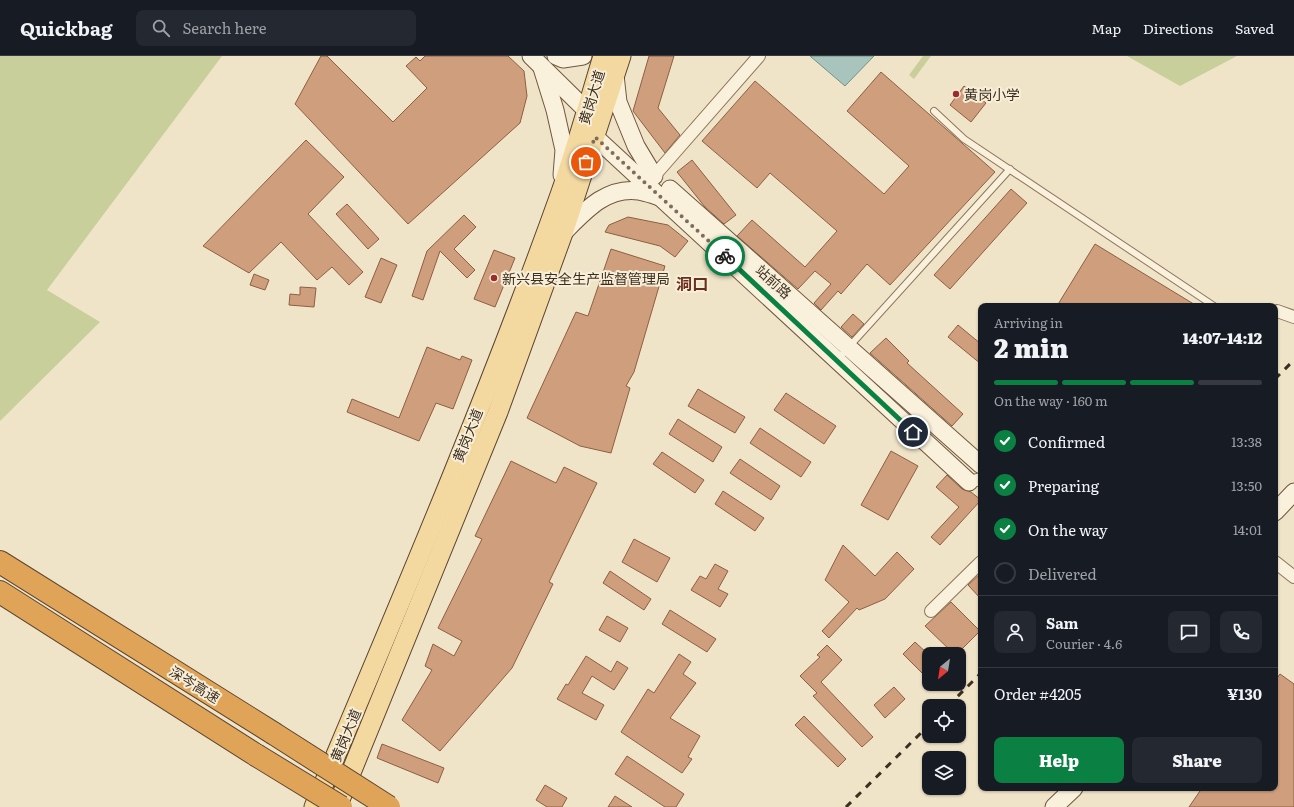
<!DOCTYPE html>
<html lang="en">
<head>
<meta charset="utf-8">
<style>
	body { margin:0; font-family:Literata,"Noto Sans SC",serif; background:#242831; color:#f1f3f6; height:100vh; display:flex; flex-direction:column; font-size:15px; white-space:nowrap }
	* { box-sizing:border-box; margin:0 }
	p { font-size:13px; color:#9ea1a6 }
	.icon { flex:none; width:22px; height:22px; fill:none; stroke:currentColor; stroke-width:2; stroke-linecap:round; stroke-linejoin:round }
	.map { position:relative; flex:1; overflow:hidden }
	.sheet { position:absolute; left:978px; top:247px; width:300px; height:488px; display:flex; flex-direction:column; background:#171b24; border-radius:8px; box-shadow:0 1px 3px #0004 }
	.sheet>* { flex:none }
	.needle { width:26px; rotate:210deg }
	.fabs { position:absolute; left:922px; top:591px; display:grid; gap:8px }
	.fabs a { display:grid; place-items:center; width:44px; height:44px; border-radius:8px; background:#171b24; box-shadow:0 1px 3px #0004; font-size:20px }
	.pin { position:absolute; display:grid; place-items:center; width:34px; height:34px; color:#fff; margin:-17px; border:2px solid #fff; border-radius:50%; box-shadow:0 1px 4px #0007 }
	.courier { position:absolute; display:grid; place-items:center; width:40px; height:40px; margin:-20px; border:3px solid #0b8043; border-radius:50%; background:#fff; color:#222; box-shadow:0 1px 5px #0007 }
	.head em { font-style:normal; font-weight:800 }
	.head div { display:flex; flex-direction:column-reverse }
	.head { display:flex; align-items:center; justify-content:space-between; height:68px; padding:0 16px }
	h1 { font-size:26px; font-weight:800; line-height:30px }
	.bar { display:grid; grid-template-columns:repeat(4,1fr); gap:6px 4px; align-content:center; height:48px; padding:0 16px }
	.bar i { height:5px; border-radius:3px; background:#363941 }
	.bar .current { background:#0b8043 }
	.bar p { grid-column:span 4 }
	.line { display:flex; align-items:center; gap:10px; padding:0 16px; border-top:1px solid #363941 }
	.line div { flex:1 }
	.round { display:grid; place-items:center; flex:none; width:42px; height:42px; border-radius:8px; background:#242831 }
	ol { padding:0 16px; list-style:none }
	li { display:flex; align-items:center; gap:12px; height:44px }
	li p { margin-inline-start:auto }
	li .icon { padding:4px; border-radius:50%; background:#0b8043; color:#fff; stroke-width:4 }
	li:last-child { color:#9ea1a6 }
	li i { width:22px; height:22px; border:2px solid #363941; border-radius:50% }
	.action { display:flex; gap:8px; margin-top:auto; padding:8px 16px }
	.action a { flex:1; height:46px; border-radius:8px; background:#0b8043; color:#fff; font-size:16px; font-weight:800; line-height:46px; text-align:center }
	.action a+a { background:#242831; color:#f1f3f6 }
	header { display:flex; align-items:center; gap:24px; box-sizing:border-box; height:56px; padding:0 20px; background:#171b24; border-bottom:1px solid #363941 }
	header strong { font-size:19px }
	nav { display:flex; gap:22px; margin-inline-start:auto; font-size:14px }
	.search { width:280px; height:36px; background:#242831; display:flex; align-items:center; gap:10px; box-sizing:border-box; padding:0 14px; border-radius:8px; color:#9ea1a6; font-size:15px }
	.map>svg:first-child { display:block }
	.green { fill:#c9cf9b }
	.water { fill:#a9c4bc; stroke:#6f938a }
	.building { fill:#cf9f7d; stroke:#8d5f41 }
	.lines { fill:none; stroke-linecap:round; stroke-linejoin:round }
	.lane-casing { stroke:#8d765c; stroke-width:8 }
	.street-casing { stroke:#8d765c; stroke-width:14 }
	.secondary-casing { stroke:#6f573f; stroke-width:19 }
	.primary-casing { stroke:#5b4430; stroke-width:21 }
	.highway-casing { stroke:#5b4430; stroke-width:24 }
	.lane { stroke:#faf1dc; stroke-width:6 }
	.street { stroke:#faf1dc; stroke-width:12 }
	.secondary { stroke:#faf1dc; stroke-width:17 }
	.primary { stroke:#f3d9a0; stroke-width:19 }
	.highway { stroke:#e0a458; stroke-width:22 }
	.rail { stroke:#3d2e20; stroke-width:3; stroke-dasharray:7 7; stroke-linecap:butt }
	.highway-bridge-casing { stroke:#5b4430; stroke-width:24; stroke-linecap:butt }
	.highway-bridge { stroke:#e0a458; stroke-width:22 }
	.done { stroke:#7c6e5b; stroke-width:4; stroke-dasharray:0 7.2 }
	.route { stroke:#0b8043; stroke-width:5 }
	.poi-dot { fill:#9e2a2b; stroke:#f7eed8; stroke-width:1.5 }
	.labels { text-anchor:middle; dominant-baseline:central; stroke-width:4; stroke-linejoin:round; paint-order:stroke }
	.poi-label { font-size:14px; fill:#3d2e20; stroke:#f7eed8; text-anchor:start }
	.street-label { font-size:14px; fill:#3d2e20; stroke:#f7eed8 }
	.quarter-label { font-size:16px; font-weight:bold; fill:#6b2e1e; stroke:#f7eed8 }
</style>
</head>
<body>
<header>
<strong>Quickbag</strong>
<div class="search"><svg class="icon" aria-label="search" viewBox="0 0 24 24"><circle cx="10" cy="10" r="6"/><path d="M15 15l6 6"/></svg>Search here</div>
<nav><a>Map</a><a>Directions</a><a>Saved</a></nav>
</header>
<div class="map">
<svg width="1294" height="751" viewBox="0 0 1294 751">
	<rect width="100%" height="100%" fill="#f0e4c8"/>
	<g class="green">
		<polygon points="0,0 222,0 47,234 100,266 0,365"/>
		<polygon points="923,0 931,0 914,23 909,19"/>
		<polygon points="1127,0 1237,0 1180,30"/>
	</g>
	<polygon class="water" points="810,0 874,0 845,30"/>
	<g class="building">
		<polygon points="321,0 327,0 393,66 427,32 406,10 416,1 420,5 425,0 508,0 524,15 527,40 520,67 408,168 295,48"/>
		<polygon points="649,0 674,0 658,52 680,79 665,97 633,55"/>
		<polygon points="881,16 995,116 890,229 867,208 841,238 838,235 821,254 814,247 831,228 815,215 798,233 737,180 752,164 805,211 837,175 770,117 757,132 702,85 755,25 884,138 909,110 847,55"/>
		<polygon points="964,30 986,47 971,66 950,49"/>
		<polygon points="306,84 344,121 308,158 363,216 349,229 332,211 317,224 281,186 249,217 203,190"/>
		<polygon points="692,104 736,159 724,168 705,151 677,116"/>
		<polygon points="1011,133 1027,147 950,233 934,219"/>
		<polygon points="347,148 379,183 368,193 336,158"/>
		<polygon points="464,159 476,171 454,193 475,214 467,222 440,195 423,244 412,240 427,195"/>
		<polygon points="628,161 668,169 688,185 675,201 660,190 605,176 609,169"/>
		<polygon points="1095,188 1197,250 1057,250"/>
		<polygon points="611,193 665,210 634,316 626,330 630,332 611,397 580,390 527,362 576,256 588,260"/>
		<polygon points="494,194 515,202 495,251 474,243"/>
		<polygon points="381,202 397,209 381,247 365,241"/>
		<polygon points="254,218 269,224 265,234 250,229"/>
		<polygon points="300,231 316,232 314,251 289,249 290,238 300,239"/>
		<polygon points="853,258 864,268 852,281 841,271"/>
		<polygon points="958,269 981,288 981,308 948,281"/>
		<polygon points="886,282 909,305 907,307 963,358 952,370 870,297"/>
		<polygon points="427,291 460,304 462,300 472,304 453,353 436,347 419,385 347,356 352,343 399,362"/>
		<polygon points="698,333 745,361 735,377 688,350"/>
		<polygon points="786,337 836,370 824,388 774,354"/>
		<polygon points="678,363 722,391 713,406 669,378"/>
		<polygon points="760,372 811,406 801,421 750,387"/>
		<polygon points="891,395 918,410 888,464 861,449"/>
		<polygon points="662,396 704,424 695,437 653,408"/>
		<polygon points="740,403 780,430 771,444 730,417"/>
		<polygon points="511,405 556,427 564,411 597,427 549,526 553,528 512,612 440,695 402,664 432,614 425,610 433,588 454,600 462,585 438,572 482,483 475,480"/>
		<polygon points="947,419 962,433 971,436 981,444 940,489 931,481 959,451 936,431"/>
		<polygon points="723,435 764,462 755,475 715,448"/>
		<polygon points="634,483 670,502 657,526 622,506"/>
		<polygon points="843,489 875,520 897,496 914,513 885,543 859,554 857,552 829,582 822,575 849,546 825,524"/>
		<polygon points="715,508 728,515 718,533 728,538 720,551 691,534 700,520 706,523"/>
		<polygon points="610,515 651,543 644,554 603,527"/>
		<polygon points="981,517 981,543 968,529"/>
		<polygon points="951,546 980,575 957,598 954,598 925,570"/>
		<polygon points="670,554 716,583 707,596 662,568"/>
		<polygon points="607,560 628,572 620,586 599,574"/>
		<polygon points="915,586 929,599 929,624 903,598"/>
		<polygon points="827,589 842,604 821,626 873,681 862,691 813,640 817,637 800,620 820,601 817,599"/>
		<polygon points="679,598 691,606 683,618 696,627 670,662 700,680 688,701 692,703 682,717 621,676 648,633 654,637"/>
		<polygon points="586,600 611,616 617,605 628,612 614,634 592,620 582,637 604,649 596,664 557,643 566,628 568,629"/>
		<polygon points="1280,618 1294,628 1294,751 1189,751 1202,732 1275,732 1275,625"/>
		<polygon points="894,631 905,643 885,662 874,649"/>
		<polygon points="804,660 846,703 838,711 795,669"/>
		<polygon points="382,688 444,712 438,727 377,702"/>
		<polygon points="627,700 684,738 676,751 665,751 615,718"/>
		<polygon points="545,729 567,742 562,751 547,751 536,744"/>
		<polygon points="615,740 632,751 608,751"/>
	</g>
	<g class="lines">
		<g class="lane-casing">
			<g id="lane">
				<polyline points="934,55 964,83 1214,250"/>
				<polyline points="837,304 1010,113"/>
			</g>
		</g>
		<g class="street-casing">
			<g id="street">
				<polyline points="654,120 759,0"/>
				<polyline points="1275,256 1277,255 1294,261"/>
				<polyline points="969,426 981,423"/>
				<polyline points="1275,506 1294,521"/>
				<polyline points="931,555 981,506"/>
			</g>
		</g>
		<g class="secondary-casing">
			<g id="secondary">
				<polyline points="531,0 586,54 595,81 969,426"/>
				<polyline points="556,0 563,3 583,0"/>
				<polyline points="542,12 555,54 564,94 562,119"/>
				<polyline points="615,19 618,46 636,90 654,120"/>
				<polyline points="670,133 981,409"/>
				<path d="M563 177C584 156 606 130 639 135 646 136 653 139 660 141"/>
				<polyline points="1275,456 1294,436"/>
				<polyline points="1054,751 1074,732"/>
			</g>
		</g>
		<g class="primary-casing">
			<g id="primary">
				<path d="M314 751C399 549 486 346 560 139 576 93 589 46 603 0"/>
				<polyline points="337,751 498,356 563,177 621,0"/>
			</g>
		</g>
		<g class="highway-casing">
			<g id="highway">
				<polyline points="0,506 273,677"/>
				<polyline points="0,536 256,699"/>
			</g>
		</g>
		<use href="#lane" class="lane"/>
		<use href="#street" class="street"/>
		<use href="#secondary" class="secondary"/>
		<use href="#primary" class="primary"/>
		<use href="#highway" class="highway"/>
		<g class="rail">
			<polyline points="1275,323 1294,304"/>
			<polyline points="948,650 981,617"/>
			<polyline points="846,751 929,669"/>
		</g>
		<g class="highway-bridge-casing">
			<g id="highway-bridge">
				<polyline points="273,677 389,751"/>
				<polyline points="256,699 341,751"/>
			</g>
		</g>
		<use href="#highway-bridge" class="highway-bridge"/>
	</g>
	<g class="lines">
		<polyline class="done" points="586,106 595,81 725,200"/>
		<polyline class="route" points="725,200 913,376"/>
	</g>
	<g class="poi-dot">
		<circle cx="956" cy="38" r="4"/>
		<circle cx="494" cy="222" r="4"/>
	</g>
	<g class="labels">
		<g class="poi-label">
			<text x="964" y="38">黄岗小学</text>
			<text x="502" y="222">新兴县安全生产监督管理局</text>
		</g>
		<g class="street-label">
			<text transform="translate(591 41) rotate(-73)">黄岗大道</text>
			<text transform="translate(774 225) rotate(42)">站前路</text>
			<text transform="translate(467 379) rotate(-68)">黄岗大道</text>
			<text transform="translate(195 628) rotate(32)">深岑高速</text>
			<text transform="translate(345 679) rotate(-67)">黄岗大道</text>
		</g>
		<g class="quarter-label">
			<text x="692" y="227">洞口</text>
		</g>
	</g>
</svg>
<div class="fabs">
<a><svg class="needle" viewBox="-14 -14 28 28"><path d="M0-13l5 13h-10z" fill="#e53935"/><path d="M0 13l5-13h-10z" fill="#9ea1a6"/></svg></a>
<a><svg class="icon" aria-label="locate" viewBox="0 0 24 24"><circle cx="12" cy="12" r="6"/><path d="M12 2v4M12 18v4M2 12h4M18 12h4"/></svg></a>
<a><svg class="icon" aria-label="layers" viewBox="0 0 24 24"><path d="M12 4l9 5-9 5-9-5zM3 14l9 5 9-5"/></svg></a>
</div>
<div class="pin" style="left:586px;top:106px;background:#ea580c"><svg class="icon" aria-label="bag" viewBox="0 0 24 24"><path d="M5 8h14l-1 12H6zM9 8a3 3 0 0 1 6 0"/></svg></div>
<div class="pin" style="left:913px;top:376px;background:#1f2937"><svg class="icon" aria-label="home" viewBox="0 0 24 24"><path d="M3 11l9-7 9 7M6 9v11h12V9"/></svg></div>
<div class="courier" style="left:725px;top:200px"><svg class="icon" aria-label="bike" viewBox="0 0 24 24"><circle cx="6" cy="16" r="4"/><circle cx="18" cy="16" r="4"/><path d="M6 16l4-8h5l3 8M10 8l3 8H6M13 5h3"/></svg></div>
<section class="sheet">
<div class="head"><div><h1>2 min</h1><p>Arriving in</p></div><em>14:07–14:12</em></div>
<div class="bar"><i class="current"></i><i class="current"></i><i class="current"></i><i></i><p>On the way · 160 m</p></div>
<ol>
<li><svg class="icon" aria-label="check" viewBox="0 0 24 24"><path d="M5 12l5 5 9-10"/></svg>Confirmed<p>13:38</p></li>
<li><svg class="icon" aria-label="check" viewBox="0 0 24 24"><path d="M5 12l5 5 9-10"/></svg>Preparing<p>13:50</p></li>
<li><svg class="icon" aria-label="check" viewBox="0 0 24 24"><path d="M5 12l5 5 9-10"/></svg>On the way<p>14:01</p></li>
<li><i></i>Delivered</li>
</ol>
<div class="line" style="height:72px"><a class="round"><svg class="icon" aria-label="person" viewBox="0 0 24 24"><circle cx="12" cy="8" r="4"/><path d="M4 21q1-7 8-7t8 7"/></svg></a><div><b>Sam</b><p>Courier · 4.6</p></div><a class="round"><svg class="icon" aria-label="chat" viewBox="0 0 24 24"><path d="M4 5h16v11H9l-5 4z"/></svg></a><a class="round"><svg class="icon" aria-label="phone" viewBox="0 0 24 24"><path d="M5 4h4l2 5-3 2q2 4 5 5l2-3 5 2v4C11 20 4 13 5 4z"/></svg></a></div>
<div class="line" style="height:52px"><div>Order #4205</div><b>¥130</b></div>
<div class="action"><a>Help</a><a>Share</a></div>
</section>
</div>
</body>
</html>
